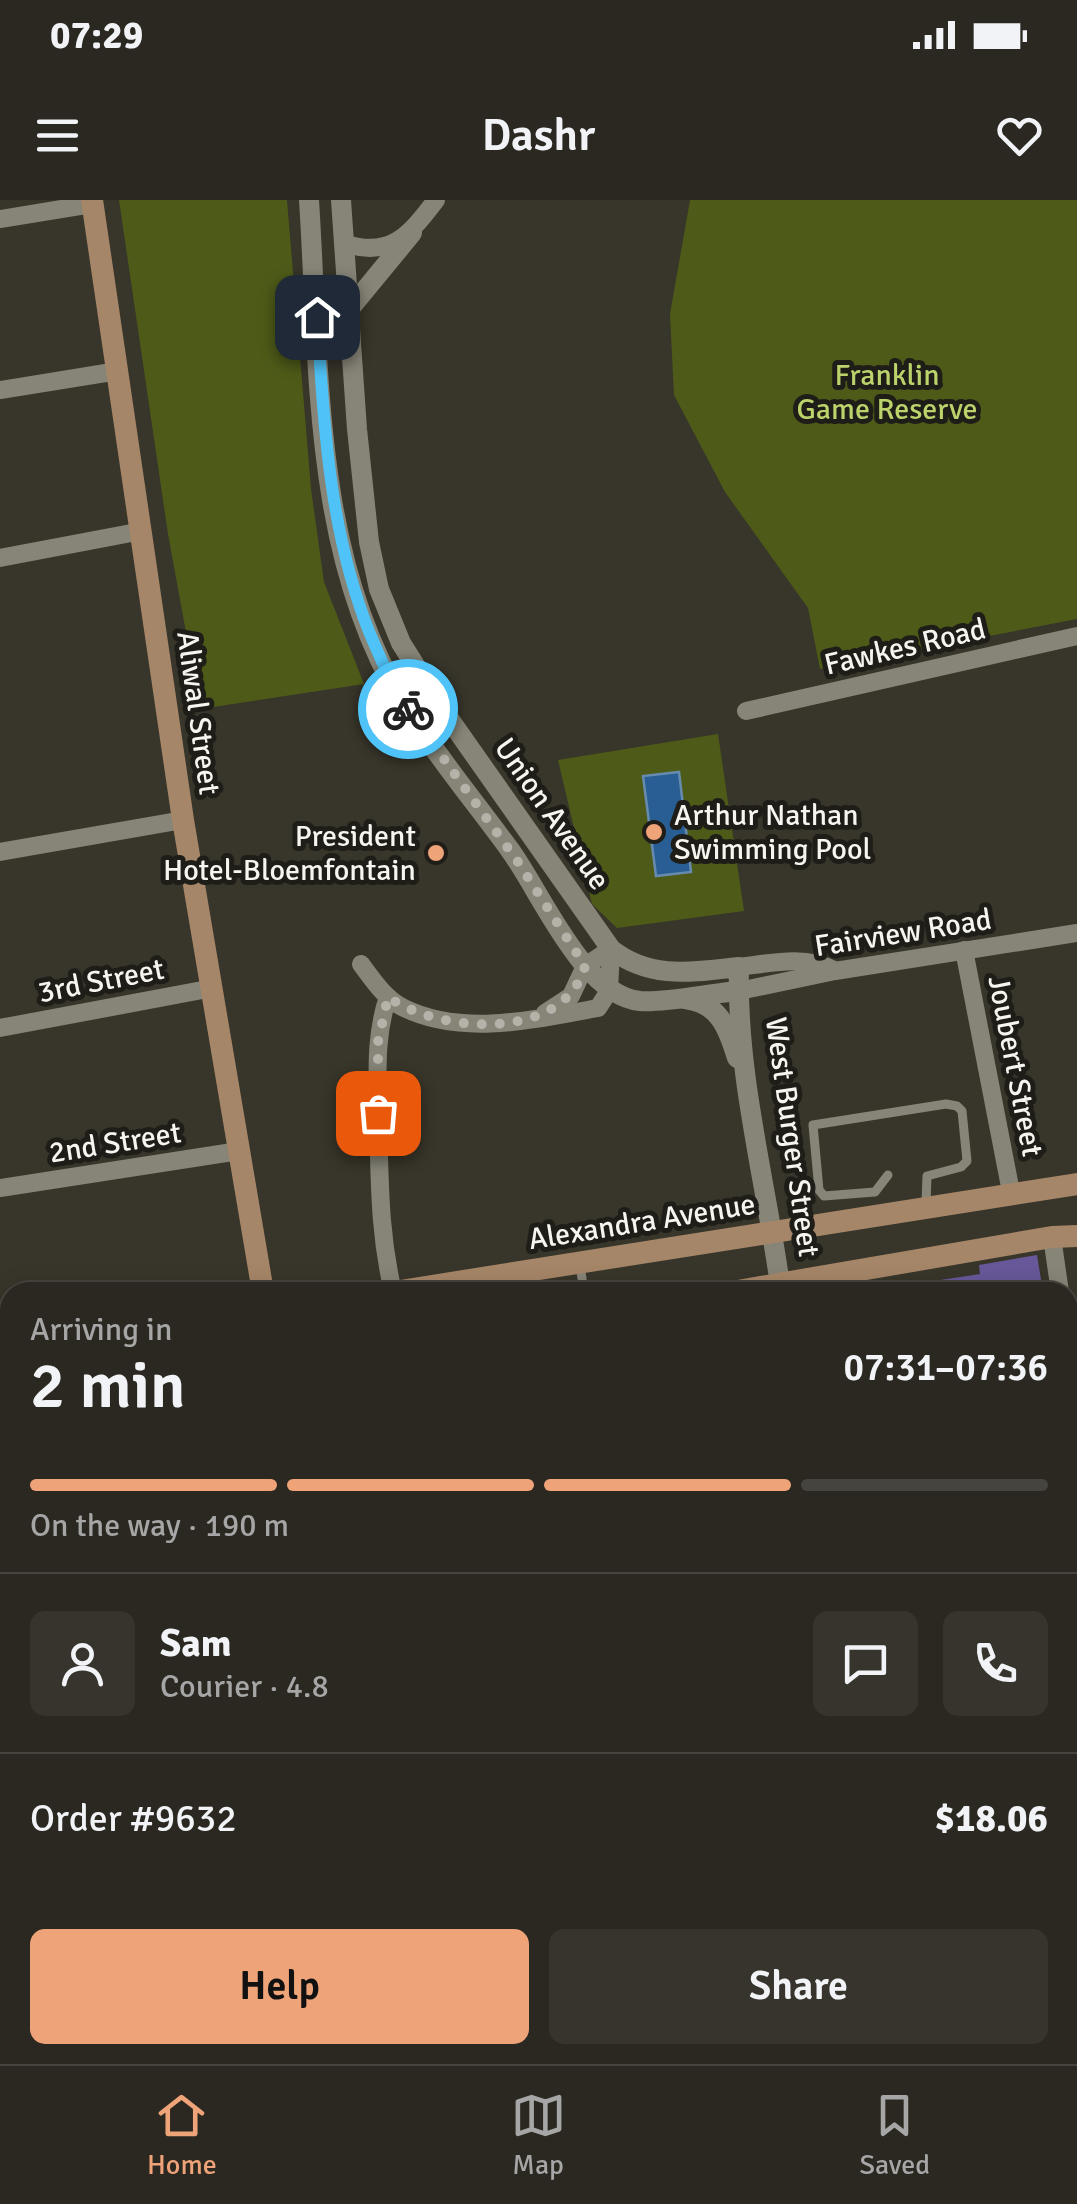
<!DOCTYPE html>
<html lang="en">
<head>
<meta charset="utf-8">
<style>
	body { margin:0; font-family:Signika,sans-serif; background:#36342d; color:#f1f3f6; height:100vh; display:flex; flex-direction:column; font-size:38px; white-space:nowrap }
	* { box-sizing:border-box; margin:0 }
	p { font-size:32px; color:#a5a6a5 }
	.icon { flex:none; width:55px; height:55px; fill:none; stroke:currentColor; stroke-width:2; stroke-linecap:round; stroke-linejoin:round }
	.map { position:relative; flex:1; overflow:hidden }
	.drawer { position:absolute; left:0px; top:1082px; width:1078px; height:782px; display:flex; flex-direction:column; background:#2a2820; border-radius:30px 30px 0 0; box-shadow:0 5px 25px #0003,0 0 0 2px #46443e }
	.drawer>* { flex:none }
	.pin { position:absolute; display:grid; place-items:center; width:85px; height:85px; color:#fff; margin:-42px; border-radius:20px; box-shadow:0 5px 15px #0006 }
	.courier { position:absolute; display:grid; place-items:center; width:100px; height:100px; margin:-50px; border:8px solid #4fc3f7; border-radius:50%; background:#fff; color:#222; box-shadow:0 2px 12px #0007 }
	.overview em { font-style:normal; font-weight:600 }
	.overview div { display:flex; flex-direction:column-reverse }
	.overview { display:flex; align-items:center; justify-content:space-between; height:170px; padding:0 30px }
	h1 { font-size:65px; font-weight:600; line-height:75px }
	.bar { display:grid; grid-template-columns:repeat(4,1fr); gap:15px 10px; align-content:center; height:120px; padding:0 30px }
	.bar i { height:12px; border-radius:8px; background:#46443e }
	.bar .current { background:#efa378 }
	.bar p { grid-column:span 4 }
	.line { display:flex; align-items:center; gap:25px; padding:0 30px; border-top:2px solid #46443e }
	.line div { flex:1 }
	.round { display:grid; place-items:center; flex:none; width:105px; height:105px; border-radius:15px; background:#36342d }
	.cta { display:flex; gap:20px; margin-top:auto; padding:20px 30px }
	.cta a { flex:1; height:115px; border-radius:15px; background:#efa378; color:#111; font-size:40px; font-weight:600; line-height:115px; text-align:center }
	.cta a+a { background:#36342d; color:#f1f3f6 }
	.status { display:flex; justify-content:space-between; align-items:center; height:70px; padding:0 50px; background:#2a2820; direction:ltr }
	.status svg { height:28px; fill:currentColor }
	header { display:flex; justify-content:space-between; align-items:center; height:130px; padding:0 30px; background:#2a2820; font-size:45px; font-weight:600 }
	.menu { display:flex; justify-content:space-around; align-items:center; height:140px; border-top:2px solid #46443e; background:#2a2820; font-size:28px; color:#a5a6a5 }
	.menu a { display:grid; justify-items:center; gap:5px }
	.menu .current { color:#efa378 }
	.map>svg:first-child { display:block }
	.green { fill:#4e5b18 }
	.water { fill:#285e93; stroke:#668bae; stroke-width:2.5 }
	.building { fill:#68589a }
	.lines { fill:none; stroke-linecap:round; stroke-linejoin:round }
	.service { stroke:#878578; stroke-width:9 }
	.minor { stroke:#878578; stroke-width:18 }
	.tertiary { stroke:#878578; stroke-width:20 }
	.secondary { stroke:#a68668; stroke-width:22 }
	.primary { stroke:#c68758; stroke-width:28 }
	.trunk { stroke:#db884e; stroke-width:28 }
	.done { stroke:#b4b2a9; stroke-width:10; stroke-dasharray:0 18 }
	.route { stroke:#4fc3f7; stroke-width:12 }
	.poi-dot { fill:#efa378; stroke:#1e1d18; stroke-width:4 }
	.labels { text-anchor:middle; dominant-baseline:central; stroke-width:10; stroke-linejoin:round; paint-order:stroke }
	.park-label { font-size:30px; fill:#bcd36c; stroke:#1e1d18 }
	.street-label { font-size:30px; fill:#f6f5ee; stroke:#1e1d18 }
	.poi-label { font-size:30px; fill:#f6f5ee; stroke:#1e1d18; text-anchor:start }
</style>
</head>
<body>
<div class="status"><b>07:29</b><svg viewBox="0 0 49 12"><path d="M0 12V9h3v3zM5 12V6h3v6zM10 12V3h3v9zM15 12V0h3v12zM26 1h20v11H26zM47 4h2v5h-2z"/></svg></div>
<header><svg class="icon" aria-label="menu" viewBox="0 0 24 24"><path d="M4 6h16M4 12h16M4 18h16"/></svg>Dashr<svg class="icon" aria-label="heart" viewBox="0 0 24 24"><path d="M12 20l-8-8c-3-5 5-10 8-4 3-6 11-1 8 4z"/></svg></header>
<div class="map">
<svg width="1077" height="1864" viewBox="0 0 1077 1864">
	<rect width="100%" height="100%" fill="#38352a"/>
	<g class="green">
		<polygon points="119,0 287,0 311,289 324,382 364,484 200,509 168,334"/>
		<polygon points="690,0 1077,0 1077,419 820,469 808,408 725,292 674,195 670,114"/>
		<polygon points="718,534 744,711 617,728 592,704 558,560"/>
	</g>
	<polygon class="water" points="679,572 691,672 656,676 643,576"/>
	<polygon class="building" points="1037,1055 1043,1092 902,1092 901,1086 980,1074 979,1065"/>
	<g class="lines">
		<g class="service">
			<polyline points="888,975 875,992 824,996 819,990 813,925 946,904 957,906 962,911 967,961 961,967 927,976 926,1004"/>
			<polyline points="580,1065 584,1092"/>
		</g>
		<g class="minor">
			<polyline points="0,19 92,4"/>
			<path d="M343 43C391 59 409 35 436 0"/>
			<polyline points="0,190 118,171"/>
			<polyline points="0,358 142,331"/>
			<polyline points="746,511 1077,436"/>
			<polyline points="0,652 183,620"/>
			<polyline points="964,750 1011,992"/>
			<path d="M361 764C373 780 386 800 404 808 463 837 537 819 598 808L609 791 611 749"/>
			<path d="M739 767C771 763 805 755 834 770"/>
			<polyline points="739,791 835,771 1077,733"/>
			<path d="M388 797C374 838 378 879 378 921 380 983 379 1031 393 1092"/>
			<polyline points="545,813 571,796 585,766 611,749"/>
			<polyline points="0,828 213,788"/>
			<polyline points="0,988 239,951"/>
			<polyline points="1052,1037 1060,1092"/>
			<polyline points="1068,1137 1077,1198"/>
			<polyline points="0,1158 10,1156"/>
			<polyline points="1068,1276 1077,1274"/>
			<polyline points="0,1376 10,1375"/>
			<polyline points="1068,1501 1077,1500"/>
			<polyline points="0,1545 10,1544"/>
		</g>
		<g class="tertiary">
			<path d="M309 0C320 168 312 354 403 503 435 554 475 602 510 650 542 694 583 795 640 801 666 803 711 793 739 791"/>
			<path d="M341 0 357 229 369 342 379 389 401 443 445 513 611 749C650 780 693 772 739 767 736 876 767 985 781 1092"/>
			<polyline points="347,112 412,33"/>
			<path d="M685 799C719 803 728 828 737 858"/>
		</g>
		<g class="secondary">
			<polyline points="92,0 183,620 263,1092"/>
			<polyline points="394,1092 1077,984"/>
			<polyline points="732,1092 1052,1037 1077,1036"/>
			<polyline points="398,1855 399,1864"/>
		</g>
		<polyline class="primary" points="893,1855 894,1864"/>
		<g class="trunk">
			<polyline points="1068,1706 1077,1704"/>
			<polyline points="57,1864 115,1855"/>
		</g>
	</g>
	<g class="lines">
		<path class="done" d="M378 913V842L388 797C440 834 564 842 585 766L518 662 408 509"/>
		<path class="route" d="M317 117C324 226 329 332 370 434 381 459 392 487 408 509"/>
	</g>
	<g class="poi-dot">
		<circle cx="654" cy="632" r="10"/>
		<circle cx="436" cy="653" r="10"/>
	</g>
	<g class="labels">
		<g class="park-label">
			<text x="887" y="175">Franklin<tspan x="887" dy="34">Game Reserve</tspan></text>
		</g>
		<g class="street-label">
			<text transform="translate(905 447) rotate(-13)">Fawkes Road</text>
			<text transform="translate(198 513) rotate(82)">Aliwal Street</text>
			<text transform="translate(552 614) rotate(55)">Union Avenue</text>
			<text transform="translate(903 733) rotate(-9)">Fairview Road</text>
			<text transform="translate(101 781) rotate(-11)">3rd Street</text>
			<text transform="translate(1015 866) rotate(79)">Joubert Street</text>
			<text transform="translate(792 937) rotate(82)">West Burger Street</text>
			<text transform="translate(115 943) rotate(-9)">2nd Street</text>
			<text transform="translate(642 1022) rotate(-9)">Alexandra Avenue</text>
		</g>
		<g class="poi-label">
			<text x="674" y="615">Arthur Nathan<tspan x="674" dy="34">Swimming Pool</tspan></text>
			<text x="416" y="636" text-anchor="end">President<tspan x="416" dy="34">Hotel-Bloemfontain</tspan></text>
		</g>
	</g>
</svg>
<div class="pin" style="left:378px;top:913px;background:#ea580c"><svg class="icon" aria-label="bag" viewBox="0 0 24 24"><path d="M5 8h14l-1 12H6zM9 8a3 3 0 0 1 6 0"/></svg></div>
<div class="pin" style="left:317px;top:117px;background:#1f2937"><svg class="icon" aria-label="home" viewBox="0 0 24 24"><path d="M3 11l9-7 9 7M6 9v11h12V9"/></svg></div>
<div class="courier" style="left:408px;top:509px"><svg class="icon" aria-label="bike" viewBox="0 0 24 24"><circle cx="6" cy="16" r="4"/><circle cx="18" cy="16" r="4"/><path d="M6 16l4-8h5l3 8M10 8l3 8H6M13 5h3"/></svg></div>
<section class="drawer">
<div class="overview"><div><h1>2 min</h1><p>Arriving in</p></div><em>07:31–07:36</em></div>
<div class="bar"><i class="current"></i><i class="current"></i><i class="current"></i><i></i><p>On the way · 190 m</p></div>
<div class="line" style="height:180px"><a class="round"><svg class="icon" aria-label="person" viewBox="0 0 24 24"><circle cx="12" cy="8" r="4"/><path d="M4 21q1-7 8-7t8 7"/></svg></a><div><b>Sam</b><p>Courier · 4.8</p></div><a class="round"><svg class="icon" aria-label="chat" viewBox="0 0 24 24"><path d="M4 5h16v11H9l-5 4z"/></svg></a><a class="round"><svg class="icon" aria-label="phone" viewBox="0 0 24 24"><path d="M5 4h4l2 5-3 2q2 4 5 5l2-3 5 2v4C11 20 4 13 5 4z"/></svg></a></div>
<div class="line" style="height:130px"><div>Order #9632</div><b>$18.06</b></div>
<div class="cta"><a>Help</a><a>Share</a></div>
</section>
</div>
<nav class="menu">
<a class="current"><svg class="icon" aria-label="home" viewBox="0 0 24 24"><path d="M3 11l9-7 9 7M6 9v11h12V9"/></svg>Home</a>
<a><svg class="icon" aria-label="map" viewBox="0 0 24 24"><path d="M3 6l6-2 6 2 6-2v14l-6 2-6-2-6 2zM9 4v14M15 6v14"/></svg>Map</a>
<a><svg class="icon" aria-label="saved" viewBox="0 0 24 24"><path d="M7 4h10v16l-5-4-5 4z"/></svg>Saved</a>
</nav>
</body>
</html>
